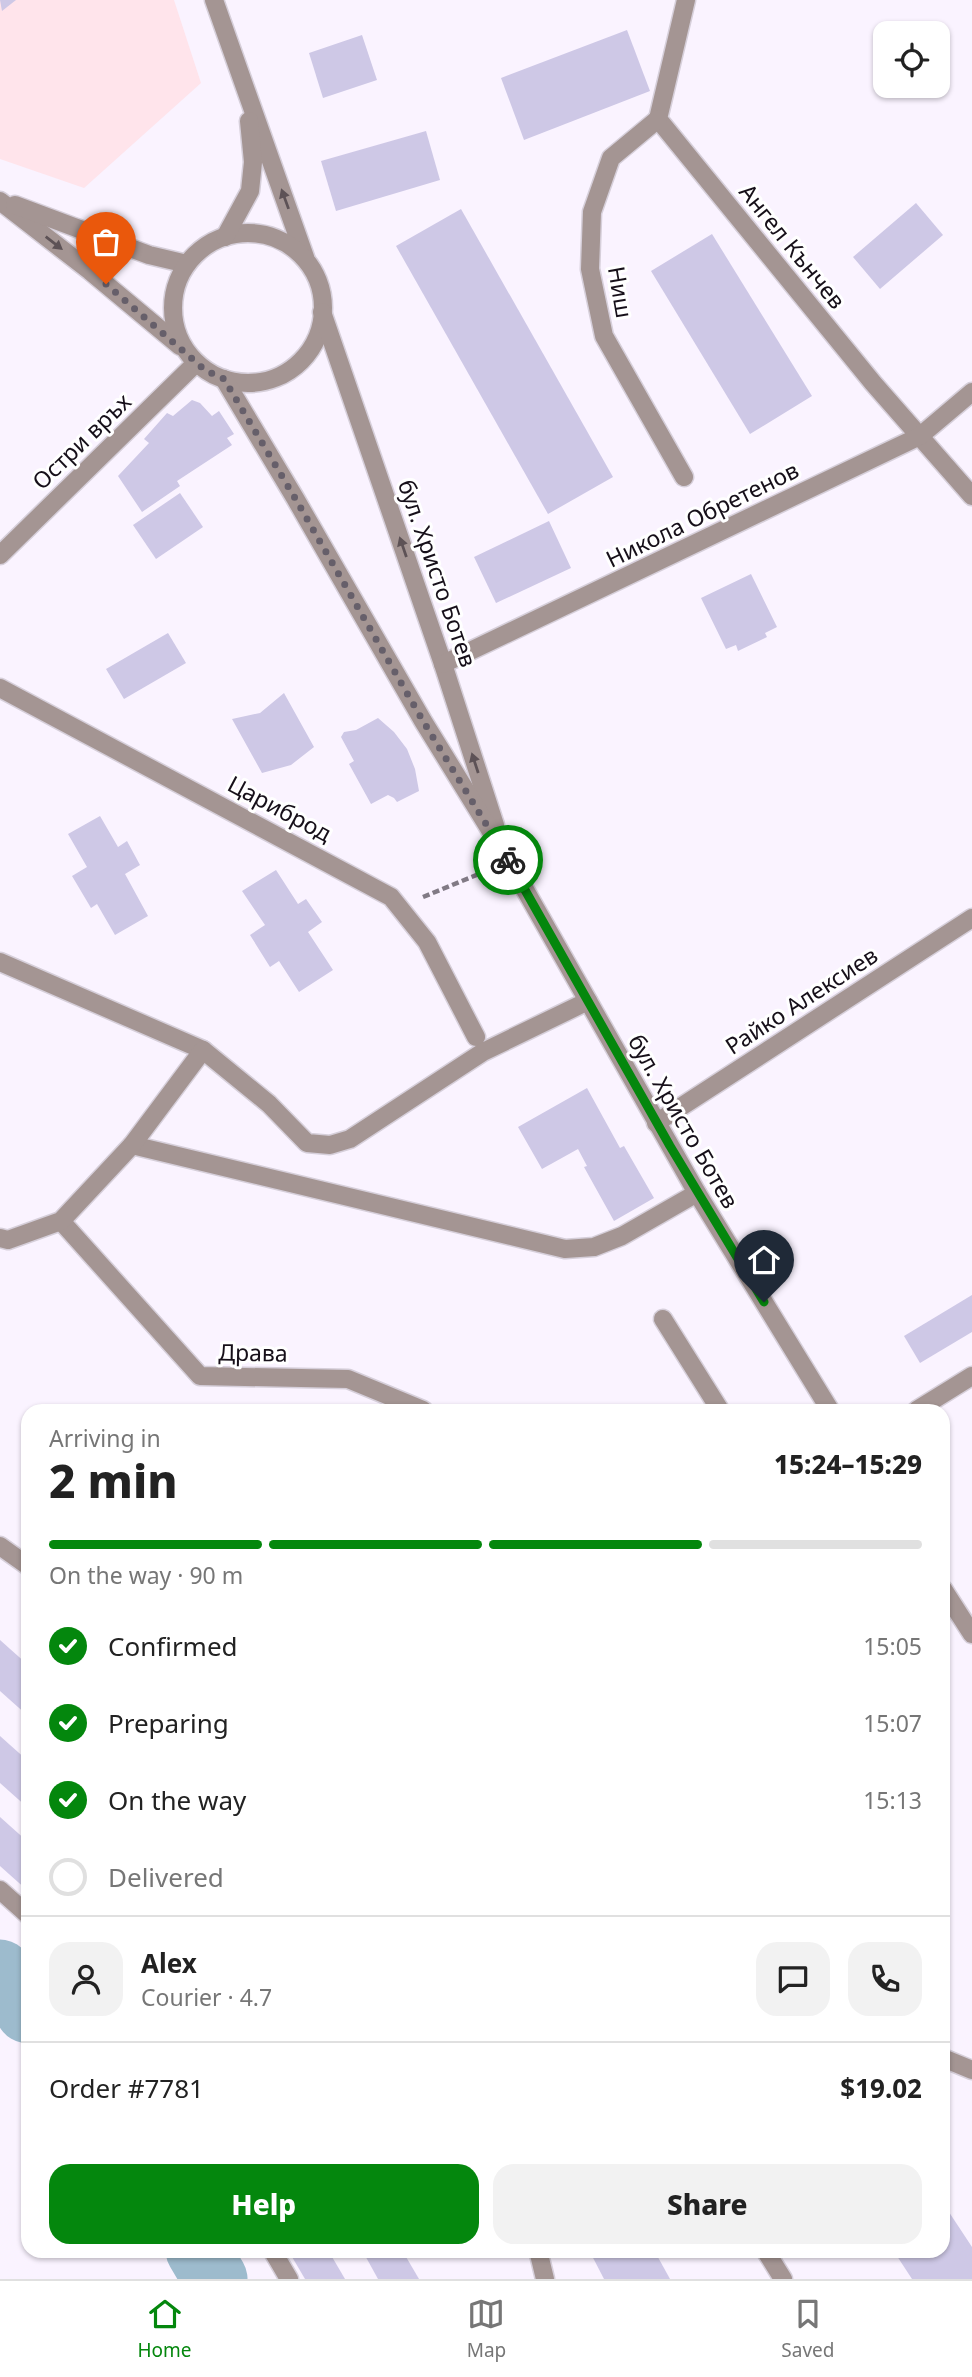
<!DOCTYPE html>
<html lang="en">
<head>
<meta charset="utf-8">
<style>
	body { margin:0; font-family:"Noto Sans",sans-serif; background:#f2f2f2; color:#222; height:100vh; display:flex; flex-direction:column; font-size:26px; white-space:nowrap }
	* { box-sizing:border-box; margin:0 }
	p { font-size:23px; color:#767676 }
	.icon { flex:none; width:38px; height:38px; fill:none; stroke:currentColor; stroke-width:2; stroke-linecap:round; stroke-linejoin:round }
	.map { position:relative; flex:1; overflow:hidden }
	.sheet { position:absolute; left:21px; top:1404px; width:929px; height:854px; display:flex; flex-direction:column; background:#fff; border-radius:21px; box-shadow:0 2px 5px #0004 }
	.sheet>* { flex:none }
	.controls { position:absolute; left:873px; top:21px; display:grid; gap:14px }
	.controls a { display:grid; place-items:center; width:77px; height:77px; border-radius:14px; background:#fff; box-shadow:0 2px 5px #0004; font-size:35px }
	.pin { position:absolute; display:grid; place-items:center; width:60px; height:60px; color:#fff; margin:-72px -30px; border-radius:50% 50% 50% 0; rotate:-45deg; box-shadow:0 0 7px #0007 }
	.pin .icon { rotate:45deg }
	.courier { position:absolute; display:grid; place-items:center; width:70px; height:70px; margin:-35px; border:5px solid #04870d; border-radius:50%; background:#fff; color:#222; box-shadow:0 2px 9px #0007 }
	.summary em { font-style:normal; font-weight:800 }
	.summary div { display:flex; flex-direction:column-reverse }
	.summary { display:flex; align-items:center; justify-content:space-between; height:119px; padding:0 28px }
	h1 { font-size:46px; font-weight:800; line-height:52px }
	.bar { display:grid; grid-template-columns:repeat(4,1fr); gap:10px 7px; align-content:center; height:84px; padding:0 28px }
	.bar i { height:9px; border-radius:5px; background:#e0e0e0 }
	.bar .on { background:#04870d }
	.bar p { grid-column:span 4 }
	.line { display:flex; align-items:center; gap:18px; padding:0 28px; border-top:2px solid #e0e0e0 }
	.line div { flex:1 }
	.round { display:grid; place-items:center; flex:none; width:74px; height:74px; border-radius:21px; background:#f2f2f2 }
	ol { padding:0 28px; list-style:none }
	li { display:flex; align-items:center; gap:21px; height:77px }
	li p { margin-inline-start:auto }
	li .icon { padding:7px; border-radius:50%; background:#04870d; color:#fff; stroke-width:4 }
	li:last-child { color:#767676 }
	li i { width:38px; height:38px; border:4px solid #e0e0e0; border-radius:50% }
	.primary-button { display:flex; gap:14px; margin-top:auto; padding:14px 28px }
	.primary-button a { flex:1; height:80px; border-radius:21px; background:#04870d; color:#fff; font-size:28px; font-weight:800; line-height:80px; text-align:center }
	.primary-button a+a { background:#f2f2f2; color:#222 }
	.tabs { display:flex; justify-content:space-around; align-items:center; height:98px; border-top:2px solid #e0e0e0; background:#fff; font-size:19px; color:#767676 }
	.tabs a { display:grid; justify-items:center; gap:4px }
	.tabs .on { color:#04870d }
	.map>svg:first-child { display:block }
	.industrial { fill:#ffe4eb }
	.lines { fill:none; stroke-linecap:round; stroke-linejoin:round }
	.river { stroke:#9dbbcd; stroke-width:65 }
	.building { fill:#cec8e6 }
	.minor-casing { stroke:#d6cfda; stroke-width:21 }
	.path { stroke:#817a85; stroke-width:4.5; stroke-dasharray:7 3.5; stroke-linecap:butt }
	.minor { stroke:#a49593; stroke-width:18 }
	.oneway { fill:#5d5256 }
	.done { stroke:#665f6a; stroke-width:7; stroke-dasharray:0 12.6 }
	.route { stroke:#04870d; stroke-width:9 }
	.labels { text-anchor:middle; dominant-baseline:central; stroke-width:6; stroke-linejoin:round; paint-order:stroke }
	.street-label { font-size:23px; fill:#160f19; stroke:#fff }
</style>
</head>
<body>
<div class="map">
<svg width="972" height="2279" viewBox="0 0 972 2279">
	<rect width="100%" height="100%" fill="#faf3ff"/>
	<polygon class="industrial" points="0,0 174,0 201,83 84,188 0,159"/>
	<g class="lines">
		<g class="river">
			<polyline points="0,1972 28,2011"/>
			<polyline points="198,2250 215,2279"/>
		</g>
	</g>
	<g class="building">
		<polygon points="0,0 16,0 2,11"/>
		<polygon points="627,30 650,91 524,140 501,78"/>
		<polygon points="362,35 377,80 323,98 309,53"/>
		<polygon points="426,131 440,180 336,211 321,161"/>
		<polygon points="916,203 943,235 880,289 853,257"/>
		<polygon points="461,209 613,477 548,514 396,246"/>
		<polygon points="712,234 812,396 750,434 651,271"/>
		<polygon points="192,400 200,403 212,416 219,411 234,434 227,438 232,445 177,481 180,486 142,512 118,476 149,443 144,439 167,413 173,416"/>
		<polygon points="180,493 203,527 156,559 133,525"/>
		<polygon points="549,521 571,568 496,603 474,557"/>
		<polygon points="751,574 777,627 765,633 767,637 738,651 736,645 726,649 701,598"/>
		<polygon points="168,633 186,663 124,699 106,669"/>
		<polygon points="284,693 314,747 291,765 262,773 232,719 260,713"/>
		<polygon points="378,718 394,732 407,749 415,769 419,791 397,802 394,798 388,795 371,804 349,764 354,761 341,737 344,732 356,730"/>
		<polygon points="100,816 118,847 127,841 140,865 125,874 148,916 115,935 97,904 91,908 72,876 87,867 68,834"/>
		<polygon points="276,870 298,904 306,899 322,922 308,932 333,970 299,992 279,961 270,967 250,935 265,925 242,891"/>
		<polygon points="587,1088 620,1148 624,1146 654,1198 614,1221 584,1167 587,1166 578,1149 542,1169 518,1127"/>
		<polygon points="972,1295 972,1332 920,1363 904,1336"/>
		<polygon points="0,1640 28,1665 28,1716 0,1691"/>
		<polygon points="0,1736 28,1761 28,1808 0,1783"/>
		<polygon points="0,1817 28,1842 28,1891 0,1866"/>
		<polygon points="943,2203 972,2247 972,2279 912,2279 893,2250 943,2250"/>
		<polygon points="288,2250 328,2250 345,2279 305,2279"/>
		<polygon points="362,2250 402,2250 419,2279 378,2279"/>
		<polygon points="589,2250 654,2250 670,2279 604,2279"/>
	</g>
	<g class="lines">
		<g class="minor-casing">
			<g id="minor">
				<polyline points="214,0 305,257"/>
				<polyline points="686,0 658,119 873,383 972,496"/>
				<polyline points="658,119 611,158 592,212 590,269 604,336 684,477"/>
				<polyline points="0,201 90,271 180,346"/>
				<polyline points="15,205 149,255 187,264"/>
				<circle cx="248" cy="308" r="75"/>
				<polyline points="225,237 250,191 253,162 249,121"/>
				<polyline points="322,312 443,664 495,825"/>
				<polyline points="224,379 295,498 423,721 503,851 697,1193 830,1410"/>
				<polyline points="0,555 196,363"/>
				<polyline points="443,664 920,436 972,392"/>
				<polyline points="0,688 391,897 427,942 476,1037"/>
				<polyline points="0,962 203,1050"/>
				<polyline points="656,1123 972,918"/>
				<polyline points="132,1145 565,1249 594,1247 622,1236 697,1193"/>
				<polyline points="61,1221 200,1376 348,1379 423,1410"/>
				<polyline points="0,1238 8,1240 61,1221 132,1145 203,1050 269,1104 307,1143 330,1145 350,1139 483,1052 588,1001"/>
				<polyline points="663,1319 720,1410"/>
				<polyline points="917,1410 972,1376"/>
				<polyline points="0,1546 28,1566"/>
				<polyline points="943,1589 972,1634"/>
				<polyline points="0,1890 28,1915"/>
				<polyline points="943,2058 972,2070"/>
				<polyline points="272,2250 289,2279"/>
				<polyline points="538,2250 545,2279"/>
				<polyline points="765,2250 783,2279"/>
			</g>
		</g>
		<polyline class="path" points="423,897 486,871"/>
		<use href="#minor" class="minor"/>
	</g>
	<defs><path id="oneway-solid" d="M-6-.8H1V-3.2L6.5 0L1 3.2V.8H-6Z" transform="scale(1.75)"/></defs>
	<g class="oneway">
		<use href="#oneway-solid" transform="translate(285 199) rotate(-110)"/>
		<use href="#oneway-solid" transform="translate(54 243) rotate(38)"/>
		<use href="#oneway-solid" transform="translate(403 547) rotate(-109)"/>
		<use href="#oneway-solid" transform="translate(475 763) rotate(-108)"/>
	</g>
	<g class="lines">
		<polyline class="done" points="106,284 205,370 224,379 295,498 423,721 508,860"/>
		<polyline class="route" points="508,860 670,1146 764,1302"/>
	</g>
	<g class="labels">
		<g class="street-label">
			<text transform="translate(793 246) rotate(51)">Ангел Кънчев</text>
			<text transform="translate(621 292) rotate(80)">Ниш</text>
			<text transform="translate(81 441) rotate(-44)">Остри връх</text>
			<text transform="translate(702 514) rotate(-26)">Никола Обретенов</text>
			<text transform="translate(438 573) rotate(71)">бул. Христо Ботев</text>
			<text transform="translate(280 808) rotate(28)">Цариброд</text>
			<text transform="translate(801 1000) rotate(-33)">Райко Алексиев</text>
			<text transform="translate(684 1121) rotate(60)">бул. Христо Ботев</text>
			<text transform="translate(253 1352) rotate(1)">Драва</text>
		</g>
	</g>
</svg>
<div class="controls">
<a><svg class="icon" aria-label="locate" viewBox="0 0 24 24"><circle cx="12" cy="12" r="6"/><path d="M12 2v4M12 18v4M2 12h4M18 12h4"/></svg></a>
</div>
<div class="pin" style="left:106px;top:284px;background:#ea580c"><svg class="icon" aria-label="bag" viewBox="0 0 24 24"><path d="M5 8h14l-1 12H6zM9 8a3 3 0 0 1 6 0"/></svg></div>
<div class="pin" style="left:764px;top:1302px;background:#1f2937"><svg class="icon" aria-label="home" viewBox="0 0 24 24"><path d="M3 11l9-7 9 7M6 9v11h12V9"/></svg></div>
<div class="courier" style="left:508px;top:860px"><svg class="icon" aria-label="bike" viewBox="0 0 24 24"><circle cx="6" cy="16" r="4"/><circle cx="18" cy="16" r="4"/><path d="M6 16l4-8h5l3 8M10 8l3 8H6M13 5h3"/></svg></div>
<section class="sheet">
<div class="summary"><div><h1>2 min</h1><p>Arriving in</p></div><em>15:24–15:29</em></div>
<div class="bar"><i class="on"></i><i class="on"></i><i class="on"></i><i></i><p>On the way · 90 m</p></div>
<ol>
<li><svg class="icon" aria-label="check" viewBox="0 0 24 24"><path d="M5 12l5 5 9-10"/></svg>Confirmed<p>15:05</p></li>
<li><svg class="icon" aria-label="check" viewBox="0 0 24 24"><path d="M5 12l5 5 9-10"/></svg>Preparing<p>15:07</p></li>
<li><svg class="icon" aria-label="check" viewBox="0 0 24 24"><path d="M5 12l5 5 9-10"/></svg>On the way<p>15:13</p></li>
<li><i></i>Delivered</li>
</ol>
<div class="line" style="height:126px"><a class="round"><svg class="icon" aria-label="person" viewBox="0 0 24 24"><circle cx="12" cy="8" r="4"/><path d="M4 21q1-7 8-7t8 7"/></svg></a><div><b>Alex</b><p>Courier · 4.7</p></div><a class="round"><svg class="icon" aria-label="chat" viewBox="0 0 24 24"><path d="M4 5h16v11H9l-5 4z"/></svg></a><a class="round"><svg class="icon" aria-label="phone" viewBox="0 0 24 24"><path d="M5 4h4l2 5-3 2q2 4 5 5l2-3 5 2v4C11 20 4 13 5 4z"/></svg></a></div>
<div class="line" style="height:91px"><div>Order #7781</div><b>$19.02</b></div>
<div class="primary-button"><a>Help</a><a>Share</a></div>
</section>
</div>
<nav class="tabs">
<a class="on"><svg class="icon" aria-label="home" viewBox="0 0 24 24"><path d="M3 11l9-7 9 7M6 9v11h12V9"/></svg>Home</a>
<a><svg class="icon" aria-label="map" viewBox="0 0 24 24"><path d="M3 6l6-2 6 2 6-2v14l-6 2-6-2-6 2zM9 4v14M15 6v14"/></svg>Map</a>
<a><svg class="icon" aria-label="saved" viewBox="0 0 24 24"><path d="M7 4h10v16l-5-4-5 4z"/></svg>Saved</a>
</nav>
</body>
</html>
